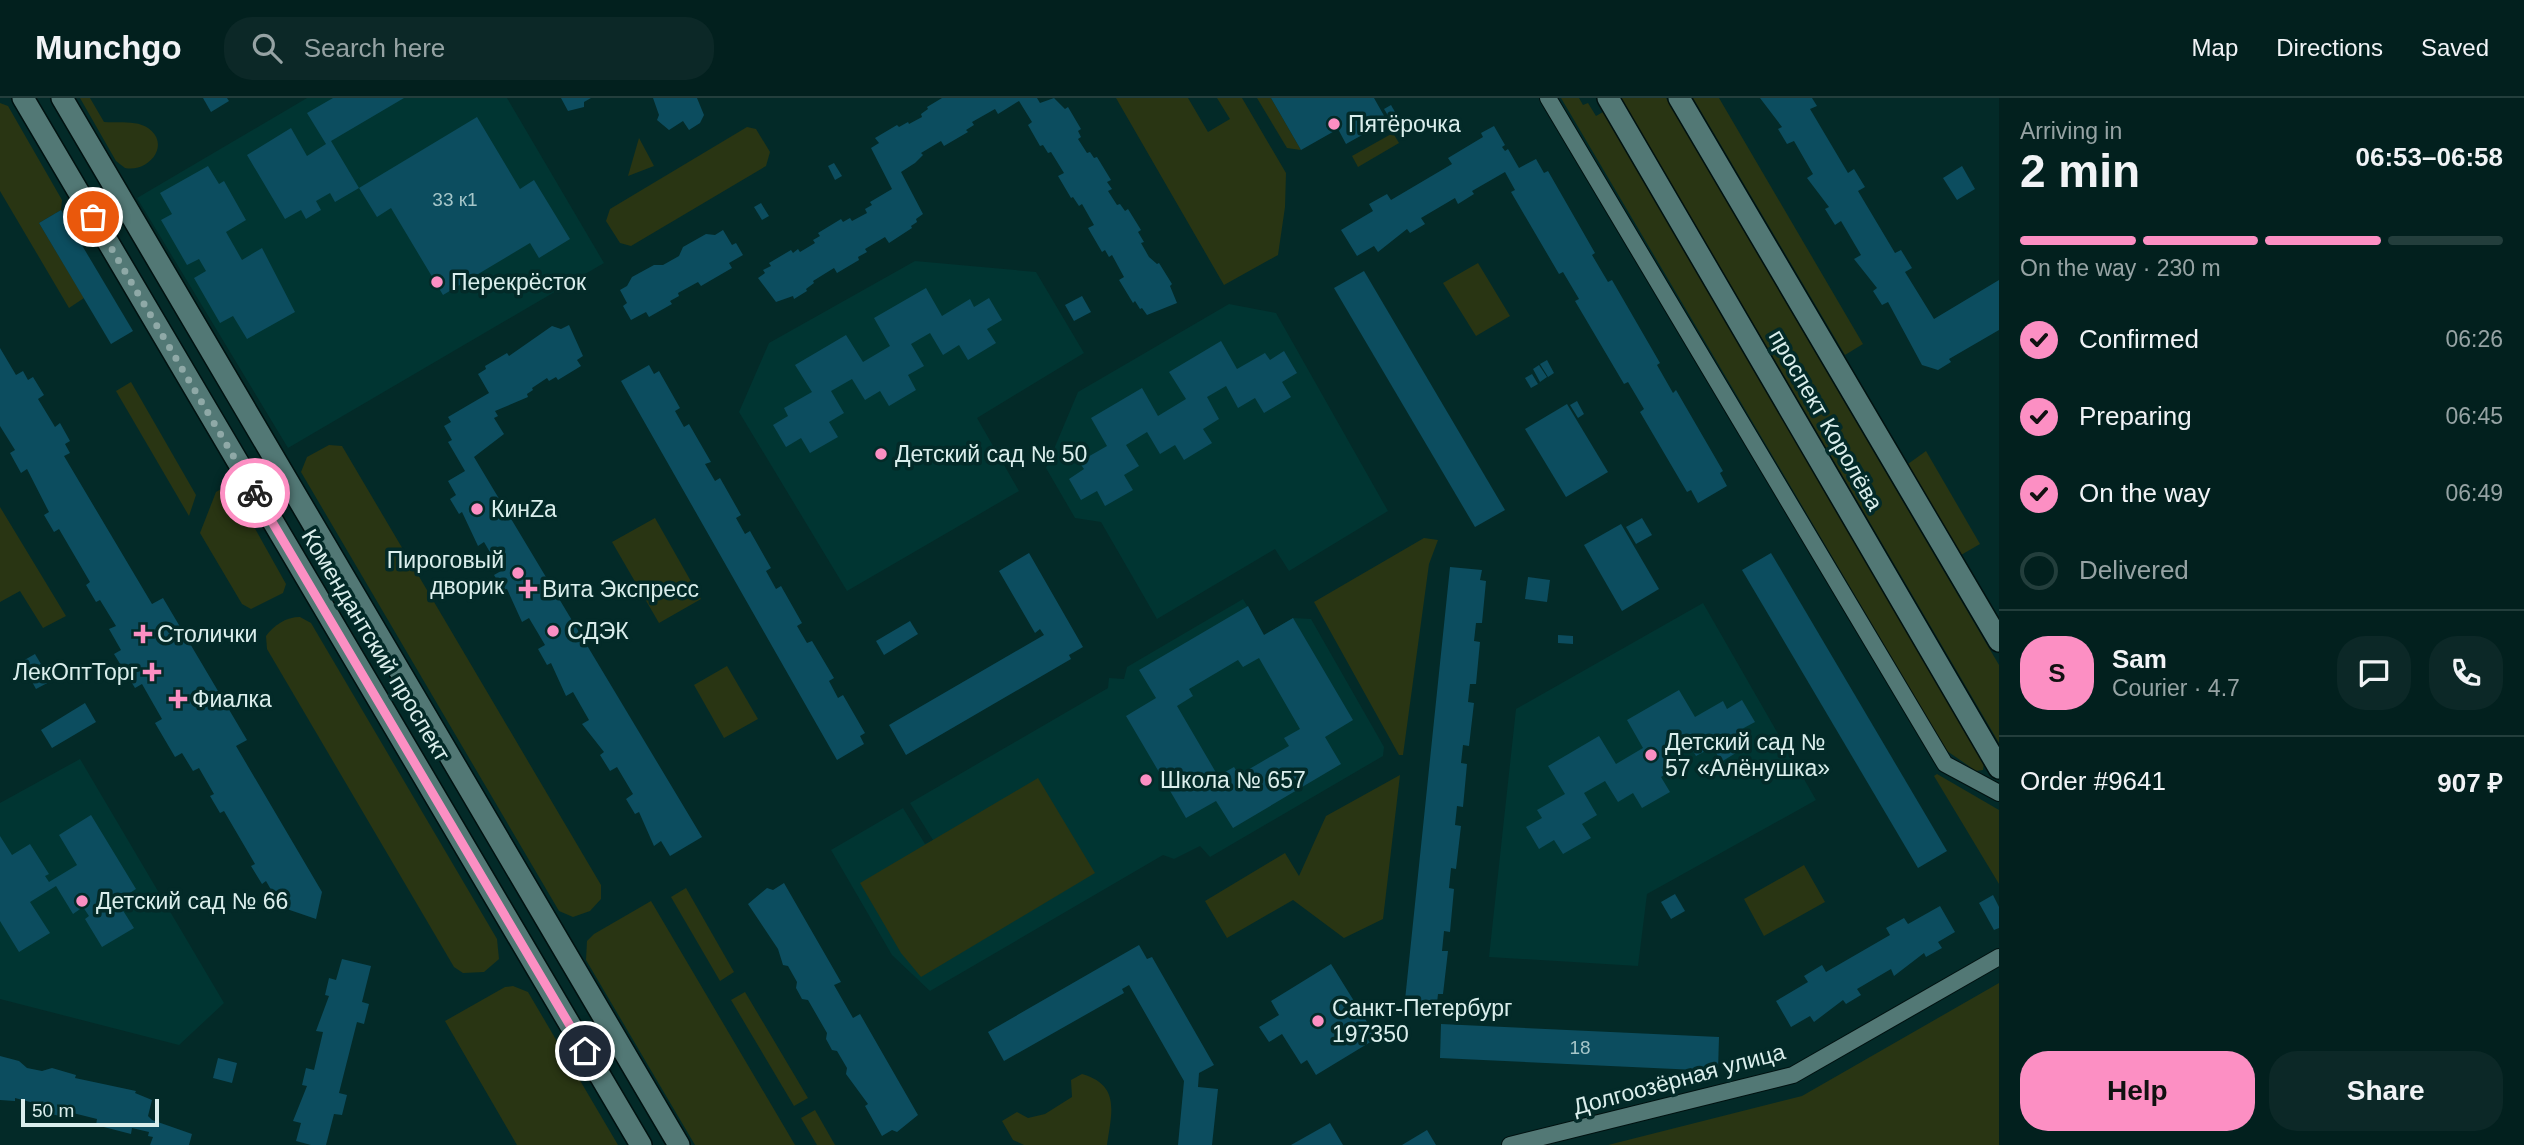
<!DOCTYPE html>
<html lang="en">
<head>
<meta charset="utf-8">
<style>
	body { margin:0; font-family:Arial,sans-serif; background:#0c2827; color:#f1f3f6; height:100vh; display:flex; flex-direction:column; font-size:26px; white-space:nowrap }
	* { box-sizing:border-box; margin:0 }
	p { font-size:23px; color:#96a3a4 }
	.icon { flex:none; width:38px; height:38px; fill:none; stroke:currentColor; stroke-width:2; stroke-linecap:round; stroke-linejoin:round }
	.map { position:relative; flex:1; overflow:hidden }
	.panel { display:flex; flex-direction:column; background:#02201e; width:525px }
	.panel>* { flex:none }
	.scale { position:absolute; left:21px; bottom:18px; width:138px; box-sizing:border-box; padding-left:7px; border:4px solid #daeeec; border-top:0; font-size:19px; line-height:24px; white-space:nowrap; color:#daeeec; -webkit-text-stroke:5px #032a28; paint-order:stroke }
	.pin { position:absolute; display:grid; place-items:center; width:60px; height:60px; color:#fff; margin:-30px; border:4px solid #fff; border-radius:50%; box-shadow:0 2px 7px #0007 }
	.courier { position:absolute; display:grid; place-items:center; width:70px; height:70px; margin:-35px; border:5px solid #fc8fc3; border-radius:50%; background:#fff; color:#222; box-shadow:0 2px 9px #0007 }
	.headline em { font-style:normal; font-weight:600 }
	.headline div { display:flex; flex-direction:column-reverse }
	.headline { display:flex; align-items:center; justify-content:space-between; height:119px; padding:0 21px }
	h1 { font-size:46px; font-weight:600; line-height:52px }
	.bar { display:grid; grid-template-columns:repeat(4,1fr); gap:10px 7px; align-content:center; height:84px; padding:0 21px }
	.bar i { height:9px; border-radius:5px; background:#233e3c }
	.bar .current { background:#fc8fc3 }
	.bar p { grid-column:span 4 }
	.line { display:flex; align-items:center; gap:18px; padding:0 21px; border-top:2px solid #233e3c }
	.line div { flex:1 }
	.round { display:grid; place-items:center; flex:none; width:74px; height:74px; border-radius:28px; background:#0c2827 }
	ol { padding:0 21px; list-style:none }
	li { display:flex; align-items:center; gap:21px; height:77px }
	li p { margin-inline-start:auto }
	li .icon { padding:7px; border-radius:50%; background:#fc8fc3; color:#111; stroke-width:4 }
	li:last-child { color:#96a3a4 }
	li i { width:38px; height:38px; border:4px solid #233e3c; border-radius:50% }
	.cta { display:flex; gap:14px; margin-top:auto; padding:14px 21px }
	.cta a { flex:1; height:80px; border-radius:28px; background:#fc8fc3; color:#111; font-size:28px; font-weight:600; line-height:80px; text-align:center }
	.cta a+a { background:#0c2827; color:#f1f3f6 }
	header { display:flex; align-items:center; gap:42px; box-sizing:border-box; height:98px; padding:0 35px; background:#02201e; border-bottom:2px solid #233e3c }
	header strong { font-size:33px }
	nav { display:flex; gap:38px; margin-inline-start:auto; font-size:24px }
	.search { width:490px; height:63px; background:#0c2827; display:flex; align-items:center; gap:18px; box-sizing:border-box; padding:0 24px; border-radius:28px; color:#96a3a4; font-size:26px }
	main { display:flex; flex:1; min-height:0 }
	.map>svg:first-child { display:block }
	.built { fill:#003532 }
	.green { fill:#293513 }
	.building { fill:#0c4d5f; fill-rule:evenodd }
	.lines { fill:none; stroke-linecap:round; stroke-linejoin:round }
	.street-casing { stroke:#001110; stroke-width:18 }
	.secondary-casing { stroke:#001110; stroke-width:24 }
	.street { stroke:#527875; stroke-width:16 }
	.secondary { stroke:#527875; stroke-width:21 }
	.done { stroke:#8fa9a7; stroke-width:7; stroke-dasharray:0 12.6 }
	.route { stroke:#fc8fc3; stroke-width:9 }
	.poi-dot { fill:#fc8fc3; stroke:#032a28; stroke-width:2.5 }
	.labels { text-anchor:middle; dominant-baseline:central; stroke-width:7; stroke-linejoin:round; paint-order:stroke }
	.number-label { font-size:19px; fill:#a6c6c9 }
	.poi-label { font-size:23px; fill:#daeeec; stroke:#032a28; text-anchor:start }
	.street-label { font-size:23px; fill:#daeeec; stroke:#032a28 }
</style>
</head>
<body>
<header>
<strong>Munchgo</strong>
<div class="search"><svg class="icon" aria-label="search" viewBox="0 0 24 24"><circle cx="10" cy="10" r="6"/><path d="M15 15l6 6"/></svg>Search here</div>
<nav><a>Map</a><a>Directions</a><a>Saved</a></nav>
</header>
<main>
<div class="map">
<svg width="1999" height="1047" viewBox="0 0 1999 1047">
	<rect width="100%" height="100%" fill="#032a28"/>
	<g class="built">
		<polygon points="307,0 507,0 604,165 288,350 137,100"/>
		<polygon points="915,163 1036,174 1084,255 977,320 1019,393 847,493 739,314 769,245"/>
		<polygon points="1229,206 1276,215 1388,413 1289,473 1275,451 1157,521 1101,424 1075,420 1046,370 1078,294"/>
		<polygon points="1243,501 1264,537 1293,520 1311,521 1384,649 1383,658 1210,759 1200,748 1174,761 1163,757 930,893 892,857 831,752 903,710 925,746 933,742 910,705 1108,590 1109,580 1124,581 1127,569"/>
		<polygon points="1703,505 1816,702 1647,796 1638,868 1489,859 1516,611"/>
		<polygon points="80,661 224,905 179,947 0,901 0,705"/>
	</g>
	<g class="green">
		<path d="M80 0H90L104 24C117 25 137 22 148 30 172 47 148 75 125 70L116 63Z"/>
		<polygon points="1116,0 1188,0 1208,34 1230,21 1217,0 1242,0 1286,75 1285,109 1278,157 1224,187"/>
		<polygon points="1257,0 1271,0 1301,52 1287,50"/>
		<polygon points="1561,0 1579,0 1583,7 1588,5 1596,18 1603,14 1984,664 1983,672 1976,673 1947,653"/>
		<polygon points="1621,0 1666,0 1999,567 1999,645"/>
		<polygon points="1693,0 1719,0 1863,246 1845,257"/>
		<polygon points="0,5 8,8 62,102 61,112 39,125 84,200 69,210 0,93"/>
		<polygon points="747,29 756,31 770,54 766,68 631,148 620,145 606,123 610,111"/>
		<polygon points="1393,35 1399,45 1358,69 1352,58"/>
		<polygon points="639,40 654,68 628,78"/>
		<polygon points="1478,165 1510,218 1476,238 1443,185"/>
		<polygon points="131,284 196,397 189,418 116,293"/>
		<polygon points="329,347 342,348 601,787 601,801 590,813 573,819 559,813 301,374 307,359"/>
		<polygon points="1926,353 1980,446 1961,457 1908,366"/>
		<polygon points="230,386 286,486 283,495 251,511 242,506 200,435 216,394"/>
		<polygon points="0,409 66,518 43,530 20,493 0,504"/>
		<polygon points="655,420 701,501 659,525 612,444"/>
		<polygon points="1424,440 1438,442 1429,466 1403,657 1399,657 1314,504"/>
		<path d="M300 519 311 525 497 841 499 861 484 874 463 875 454 869 267 551 266 538C274 527 286 519 300 519Z"/>
		<polygon points="727,568 758,621 724,640 694,587"/>
		<polygon points="1937,676 1999,712 1999,786 1934,678"/>
		<polygon points="1400,677 1383,821 1344,840 1293,802 1227,840 1205,803 1285,755 1299,778 1326,718"/>
		<polygon points="1038,680 1095,775 921,879 901,855 860,785"/>
		<polygon points="1804,767 1825,804 1764,838 1744,801"/>
		<polygon points="686,790 734,874 720,883 671,799"/>
		<polygon points="651,803 795,1047 695,1047 586,862 587,843 594,836"/>
		<polygon points="1999,885 1999,1047 1608,1047 1802,998"/>
		<polygon points="513,888 528,894 618,1047 517,1047 445,923 505,889"/>
		<polygon points="745,894 808,1000 794,1008 731,902"/>
		<path d="M1082 976C1120 987 1112 1013 1107 1047H1024L1013 1042 1002 1023 1017 1014 1028 1020 1045 1016 1072 999 1071 982Z"/>
		<polygon points="815,1012 835,1047 817,1047 801,1020"/>
	</g>
	<g class="building">
		<polygon points="203,0 227,0 229,3 211,14"/>
		<polygon points="333,0 404,0 331,43 359,90 335,104 330,95 316,103 321,112 306,121 301,112 285,121 247,57 291,30 307,58 326,46 307,15"/>
		<polygon points="561,0 591,0 584,4 584,9 568,13"/>
		<polygon points="653,0 697,0 704,17 700,25 689,32 683,23 669,32 657,22 659,17"/>
		<polygon points="942,0 1037,0 1040,5 1054,0 1065,11 1068,9 1081,31 1078,33 1081,39 1078,41 1087,55 1090,54 1094,60 1097,59 1111,82 1107,84 1112,91 1108,93 1117,107 1120,106 1125,113 1128,111 1141,132 1138,134 1144,144 1141,145 1149,159 1157,166 1159,165 1172,186 1170,188 1177,205 1147,217 1142,210 1140,211 1135,203 1133,205 1119,182 1124,179 1112,157 1109,159 1105,152 1102,154 1088,130 1094,127 1082,106 1079,108 1073,99 1071,100 1058,78 1064,75 1051,54 1048,55 1043,47 1040,48 1028,27 1032,24 1019,3 998,16 995,11 972,24 974,27 966,32 968,34 944,48 941,43 921,55 923,57 915,65 901,74 923,116 916,121 917,124 911,128 912,130 889,145 885,139 865,151 867,154 858,159 859,162 837,175 834,170 813,183 814,185 806,191 807,193 794,201 793,198 776,204 758,180 765,175 763,172 771,168 769,165 791,152 793,155 798,151 800,154 815,145 813,142 820,138 818,135 841,121 843,124 850,120 852,123 867,115 865,111 872,107 870,104 892,91 871,50 879,45 875,40 897,27 899,29 908,24 909,26 922,19 921,16 928,11 927,9"/>
		<polygon points="1271,0 1374,0 1387,23 1346,46 1338,31 1301,52"/>
		<polygon points="1760,0 1812,0 1817,8 1810,11 1848,75 1854,71 1865,89 1858,93 1895,155 1901,152 1912,170 1905,174 1934,221 1999,182 1999,232 1949,261 1951,264 1938,272 1922,267 1888,204 1882,207 1873,193 1877,190 1854,161 1861,157 1841,123 1835,127 1825,111 1829,109 1807,80 1813,76 1794,43 1787,46 1778,31 1782,29"/>
		<polygon points="1391,7 1399,21 1392,24 1384,11"/>
		<polygon points="477,19 520,91 534,82 570,141 539,160 530,145 443,197 391,110 377,119 359,90"/>
		<polygon points="1494,28 1505,47 1502,49 1505,53 1508,51 1519,70 1536,61 1544,75 1548,73 1595,155 1592,157 1608,184 1612,182 1660,265 1657,267 1673,295 1676,292 1723,373 1720,375 1727,388 1698,405 1691,392 1687,394 1640,314 1644,311 1628,284 1624,286 1575,203 1579,201 1563,174 1559,176 1511,94 1515,92 1505,74 1472,93 1474,96 1458,106 1455,100 1421,120 1425,126 1410,135 1407,131 1378,154 1374,148 1357,158 1341,132 1373,113 1369,106 1387,96 1391,102 1452,66 1448,60 1483,39 1481,35"/>
		<polygon points="834,65 842,78 835,82 828,68"/>
		<polygon points="208,68 219,86 224,83 246,122 226,134 242,162 262,150 295,214 247,241 233,218 220,225 194,180 206,173 199,161 187,167 161,122 172,116 160,95"/>
		<polygon points="1962,68 1975,91 1957,102 1943,80"/>
		<polygon points="761,105 769,118 762,122 754,109"/>
		<polygon points="61,112 133,233 111,246 39,125"/>
		<polygon points="723,132 732,147 736,145 743,157 729,165 732,170 701,188 698,184 678,195 679,198 670,203 672,206 649,219 646,214 631,222 623,208 627,205 620,192 627,188 632,179 654,167 663,167 679,158 683,149 706,136 715,137"/>
		<polygon points="1364,173 1505,412 1475,429 1334,190"/>
		<polygon points="926,190 942,218 970,201 974,209 989,200 1002,222 987,231 996,245 968,262 959,247 943,257 930,235 911,246 924,268 908,277 916,292 889,308 880,293 865,302 852,281 831,293 844,315 829,324 838,339 810,355 801,340 786,349 773,327 788,318 784,310 812,294 795,267 846,237 863,264 890,248 874,220"/>
		<polygon points="1082,198 1091,214 1074,223 1065,207"/>
		<polygon points="569,227 583,258 577,262 581,268 558,282 556,279 549,283 547,280 532,290 533,292 527,296 528,299 495,313 498,318 494,320 504,336 474,359 702,739 670,758 661,743 654,748 639,714 635,716 626,701 633,696 617,669 610,673 600,657 604,654 582,626 589,622 573,594 566,598 551,565 547,567 538,551 545,547 529,520 522,524 507,491 503,492 494,477 501,473 484,444 478,448 462,414 459,416 450,401 456,397 448,383 465,373 448,344 452,342 444,328 451,324 448,319 489,295 478,276 486,271 485,268 507,255 509,258 552,228 561,231"/>
		<polygon points="1221,243 1237,271 1265,255 1270,262 1284,253 1297,275 1282,284 1291,299 1264,315 1255,300 1238,310 1226,288 1207,299 1219,321 1203,331 1212,345 1184,362 1175,347 1160,356 1147,334 1126,347 1139,368 1124,377 1133,392 1105,408 1097,393 1081,402 1069,381 1084,371 1079,364 1107,348 1091,320 1142,290 1158,318 1186,301 1169,274"/>
		<polygon points="0,250 16,277 23,273 28,282 33,279 44,297 38,301 52,324 55,329 60,325 70,343 65,346 70,355 64,358 152,506 163,500 247,642 236,648 322,794 316,821 281,809 266,783 262,786 251,768 255,766 224,713 220,715 210,698 214,696 199,670 193,673 182,655 175,659 155,625 162,621 142,586 135,590 114,556 121,552 109,531 116,528 100,502 96,504 86,487 90,484 59,431 54,434 44,417 49,414 27,371 21,375 10,355 15,352 0,328"/>
		<polygon points="1547,262 1554,275 1548,279 1540,266"/>
		<polygon points="649,267 654,276 659,273 680,310 675,313 684,329 689,326 711,364 705,366 715,383 720,380 741,417 736,420 745,436 750,433 771,470 766,473 776,491 781,488 802,525 797,528 807,545 812,543 834,580 829,583 838,600 843,597 865,635 860,638 864,646 837,662 621,283"/>
		<polygon points="1539,267 1547,279 1540,284 1533,271"/>
		<polygon points="1532,276 1538,286 1531,290 1525,280"/>
		<polygon points="1577,303 1584,316 1578,320 1570,307"/>
		<polygon points="1567,306 1608,374 1566,399 1525,331"/>
		<polygon points="1642,420 1652,437 1636,446 1626,429"/>
		<polygon points="1621,426 1659,491 1622,513 1584,447"/>
		<polygon points="1029,455 1083,549 1069,557 1071,561 906,657 889,627 1044,537 1040,531 1035,535 999,473"/>
		<polygon points="1771,455 1947,753 1918,770 1742,472"/>
		<polygon points="1450,469 1482,472 1480,482 1486,483 1482,525 1476,525 1474,543 1480,544 1476,586 1470,586 1468,604 1474,605 1469,648 1463,647 1461,665 1467,666 1463,709 1457,708 1455,727 1461,728 1456,771 1451,770 1449,790 1454,791 1450,834 1444,833 1442,853 1448,853 1443,896 1438,896 1437,905 1405,902"/>
		<polygon points="1528,479 1550,482 1547,504 1525,501"/>
		<path d="M1248 508 1264 537 1293 520 1353 622 1325 639 1341 666 1233 730 1216 703 1186 720 1126 618 1156 600 1139 572ZM1259 560 1300 631 1284 640 1289 648 1239 677 1234 669 1218 678 1177 608 1193 598 1189 591 1238 562 1243 569Z"/>
		<polygon points="910,523 918,536 884,557 876,543"/>
		<polygon points="1558,537 1573,538 1573,546 1558,545"/>
		<polygon points="35,556 51,583 36,591 21,564"/>
		<polygon points="1679,592 1695,619 1723,603 1727,611 1742,602 1755,624 1740,632 1749,647 1721,664 1713,649 1696,658 1683,636 1664,648 1677,669 1661,679 1670,694 1642,710 1633,695 1618,704 1605,683 1584,695 1597,717 1582,726 1591,740 1563,756 1554,742 1539,751 1526,729 1542,720 1537,712 1565,696 1548,668 1599,638 1616,666 1643,650 1627,622"/>
		<polygon points="85,605 96,624 52,650 41,632"/>
		<polygon points="91,717 136,791 117,803 134,830 102,849 85,821 89,818 83,809 73,816 56,788 30,804 50,835 19,854 0,823 0,738 12,757 30,746 49,776 45,778 49,784 77,767 59,737"/>
		<polygon points="784,785 841,884 834,887 853,920 860,916 918,1017 897,1034 892,1032 882,1038 865,1008 868,1006 846,976 847,970 837,953 832,952 826,941 827,935 808,902 802,901 796,890 797,884 788,868 783,867 778,851 748,806 767,790 773,792"/>
		<polygon points="1675,796 1685,813 1671,821 1661,804"/>
		<polygon points="1993,797 1999,809 1999,830 1994,832 1979,805"/>
		<polygon points="1940,808 1955,834 1938,844 1942,850 1926,859 1924,855 1894,878 1891,871 1857,891 1861,897 1846,906 1843,902 1814,924 1810,918 1791,929 1776,903 1808,884 1804,878 1822,867 1826,874 1890,837 1886,830 1904,820 1908,826"/>
		<polygon points="1139,847 1147,861 1152,859 1214,967 1199,975 1198,989 1218,991 1212,1047 1178,1047 1184,983 1129,887 1122,891 1124,895 1004,963 988,934"/>
		<polygon points="342,861 371,868 362,904 369,906 364,926 357,924 339,995 347,997 342,1017 334,1016 326,1047 311,1047 296,1043 301,1025 293,1023 307,988 302,987 306,970 314,972 323,934 316,933 329,898 325,897 329,880 336,882"/>
		<polygon points="1331,866 1377,940 1316,977 1307,962 1301,966 1282,936 1269,944 1259,929 1279,917 1271,903"/>
		<polygon points="1441,926 1719,939 1718,973 1440,960"/>
		<polygon points="0,958 19,963 27,970 42,973 52,970 76,977 75,980 136,993 135,995 152,1002 148,1018 152,1022 192,1036 189,1047 150,1047 153,1039 148,1038 149,1034 132,1030 131,1036 96,1027 97,1021 73,1015 72,1018 64,1016 63,1019 37,1012 38,1006 15,1000 15,1003 0,1002"/>
		<polygon points="218,960 237,965 232,985 213,980"/>
		<polygon points="1330,1025 1343,1047 1291,1047"/>
		<polygon points="1427,1032 1436,1047 1402,1047"/>
	</g>
	<g class="lines">
		<g class="street-casing">
			<g id="street">
				<polyline points="1548,0 1945,666 1999,695"/>
				<polyline points="1510,1047 1793,977 1999,859"/>
			</g>
		</g>
		<g class="secondary-casing">
			<g id="secondary">
				<polyline points="23,0 641,1047"/>
				<polyline points="62,0 679,1047"/>
				<polyline points="1608,0 1999,670"/>
				<polyline points="1679,0 1999,543"/>
			</g>
		</g>
		<use href="#street" class="street"/>
		<use href="#secondary" class="secondary"/>
	</g>
	<g class="lines">
		<polyline class="done" points="93,119 255,395"/>
		<polyline class="route" points="255,395 585,953"/>
	</g>
	<g class="poi-dot">
		<circle cx="1334" cy="26" r="7"/>
		<circle cx="437" cy="184" r="7"/>
		<circle cx="881" cy="356" r="7"/>
		<circle cx="477" cy="411" r="7"/>
		<circle cx="518" cy="475" r="7"/>
		<path d="M524.5 480.5h7v7h7v7h-7v7h-7v-7h-7v-7h7z"/>
		<circle cx="553" cy="533" r="7"/>
		<path d="M139.5 525.5h7v7h7v7h-7v7h-7v-7h-7v-7h7z"/>
		<path d="M148.5 563.5h7v7h7v7h-7v7h-7v-7h-7v-7h7z"/>
		<path d="M174.5 590.5h7v7h7v7h-7v7h-7v-7h-7v-7h7z"/>
		<circle cx="1651" cy="657" r="7"/>
		<circle cx="1146" cy="682" r="7"/>
		<circle cx="82" cy="803" r="7"/>
		<circle cx="1318" cy="923" r="7"/>
	</g>
	<g class="labels">
		<g class="number-label">
			<text x="455" y="101">33 к1</text>
			<text x="1580" y="949">18</text>
		</g>
		<g class="poi-label">
			<text x="1348" y="26">Пятёрочка</text>
			<text x="451" y="184">Перекрёсток</text>
			<text x="895" y="356">Детский сад № 50</text>
			<text x="491" y="411">КинZa</text>
			<text x="504" y="462" text-anchor="end">Пироговый<tspan x="504" dy="26">дворик</tspan></text>
			<text x="542" y="491">Вита Экспресс</text>
			<text x="567" y="533">СДЭК</text>
			<text x="157" y="536">Столички</text>
			<text x="138" y="574" text-anchor="end">ЛекОптТорг</text>
			<text x="192" y="601">Фиалка</text>
			<text x="1665" y="644">Детский сад №<tspan x="1665" dy="26">57 «Алёнушка»</tspan></text>
			<text x="1160" y="682">Школа № 657</text>
			<text x="96" y="803">Детский сад № 66</text>
			<text x="1332" y="910">Санкт-Петербург<tspan x="1332" dy="26">197350</tspan></text>
		</g>
		<g class="street-label">
			<text transform="translate(1826 322) rotate(60)">проспект Королёва</text>
			<text transform="translate(376 547) rotate(59)">Комендантский проспект</text>
			<text transform="translate(1679 981) rotate(-15)">Долгоозёрная улица</text>
		</g>
	</g>
</svg>
<div class="scale">50 m</div>
<div class="pin" style="left:93px;top:119px;background:#ea580c"><svg class="icon" aria-label="bag" viewBox="0 0 24 24"><path d="M5 8h14l-1 12H6zM9 8a3 3 0 0 1 6 0"/></svg></div>
<div class="pin" style="left:585px;top:953px;background:#1f2937"><svg class="icon" aria-label="home" viewBox="0 0 24 24"><path d="M3 11l9-7 9 7M6 9v11h12V9"/></svg></div>
<div class="courier" style="left:255px;top:395px"><svg class="icon" aria-label="bike" viewBox="0 0 24 24"><circle cx="6" cy="16" r="4"/><circle cx="18" cy="16" r="4"/><path d="M6 16l4-8h5l3 8M10 8l3 8H6M13 5h3"/></svg></div>
</div>
<section class="panel">
<div class="headline"><div><h1>2 min</h1><p>Arriving in</p></div><em>06:53–06:58</em></div>
<div class="bar"><i class="current"></i><i class="current"></i><i class="current"></i><i></i><p>On the way · 230 m</p></div>
<ol>
<li><svg class="icon" aria-label="check" viewBox="0 0 24 24"><path d="M5 12l5 5 9-10"/></svg>Confirmed<p>06:26</p></li>
<li><svg class="icon" aria-label="check" viewBox="0 0 24 24"><path d="M5 12l5 5 9-10"/></svg>Preparing<p>06:45</p></li>
<li><svg class="icon" aria-label="check" viewBox="0 0 24 24"><path d="M5 12l5 5 9-10"/></svg>On the way<p>06:49</p></li>
<li><i></i>Delivered</li>
</ol>
<div class="line" style="height:126px"><b class="round" style="background:#fc8fc3;color:#111">S</b><div><b>Sam</b><p>Courier · 4.7</p></div><a class="round"><svg class="icon" aria-label="chat" viewBox="0 0 24 24"><path d="M4 5h16v11H9l-5 4z"/></svg></a><a class="round"><svg class="icon" aria-label="phone" viewBox="0 0 24 24"><path d="M5 4h4l2 5-3 2q2 4 5 5l2-3 5 2v4C11 20 4 13 5 4z"/></svg></a></div>
<div class="line" style="height:91px"><div>Order #9641</div><b>907 ₽</b></div>
<div class="cta"><a>Help</a><a>Share</a></div>
</section>
</main>
</body>
</html>
